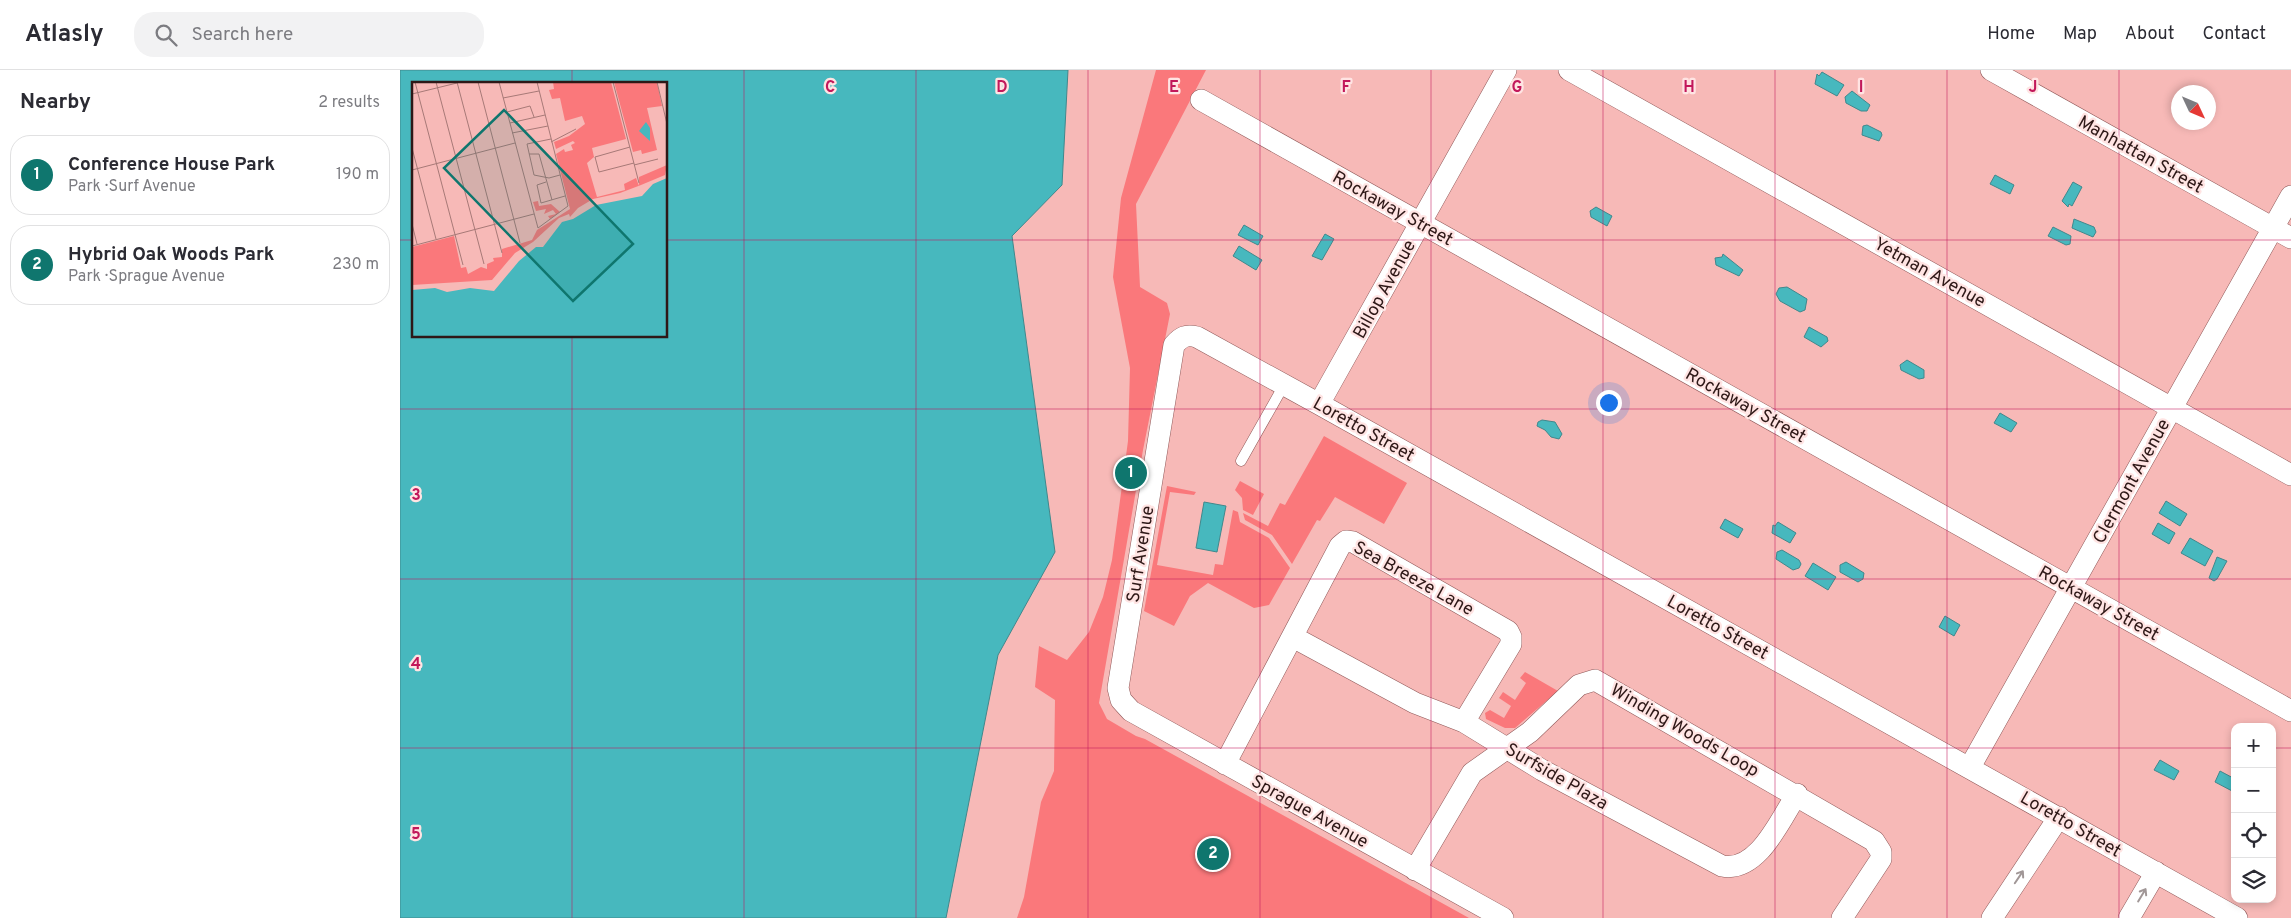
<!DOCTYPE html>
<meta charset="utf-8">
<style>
body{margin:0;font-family:Overpass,sans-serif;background:#f2f2f3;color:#2b2b33}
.controls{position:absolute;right:15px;bottom:15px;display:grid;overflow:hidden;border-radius:10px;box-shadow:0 2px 8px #0003}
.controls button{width:45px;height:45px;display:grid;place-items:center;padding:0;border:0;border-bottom:1px solid #e1e1e2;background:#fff;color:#2b2b33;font:25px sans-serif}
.compass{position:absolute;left:1771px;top:15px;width:45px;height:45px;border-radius:50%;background:#fff;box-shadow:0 2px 8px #0003;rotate:134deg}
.you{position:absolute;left:1208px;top:332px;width:18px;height:18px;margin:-12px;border:4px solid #fff;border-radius:50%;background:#1a73e8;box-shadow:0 0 0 8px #1a73e833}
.badge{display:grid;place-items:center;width:32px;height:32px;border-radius:50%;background:#0f766e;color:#fff;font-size:16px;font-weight:700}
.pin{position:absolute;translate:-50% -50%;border:2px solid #fff;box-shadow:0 1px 5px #0006}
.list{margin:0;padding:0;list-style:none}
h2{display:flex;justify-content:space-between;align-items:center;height:65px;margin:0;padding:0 20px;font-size:21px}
h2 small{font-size:16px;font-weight:400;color:#7c7c81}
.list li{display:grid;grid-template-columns:32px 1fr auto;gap:15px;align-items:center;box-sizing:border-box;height:80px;margin:0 10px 10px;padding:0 10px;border:1px solid #e1e1e2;border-radius:20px}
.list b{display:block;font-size:19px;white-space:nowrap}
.list p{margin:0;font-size:16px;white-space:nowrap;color:#7c7c81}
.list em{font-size:16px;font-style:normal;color:#7c7c81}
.icon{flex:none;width:28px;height:28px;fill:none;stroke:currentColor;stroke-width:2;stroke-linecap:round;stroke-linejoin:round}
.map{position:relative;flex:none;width:1891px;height:848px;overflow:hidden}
header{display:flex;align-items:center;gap:30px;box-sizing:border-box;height:70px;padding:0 25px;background:#fff;border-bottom:1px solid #e1e1e2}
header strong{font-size:24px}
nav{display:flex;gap:28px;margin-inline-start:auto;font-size:18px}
.search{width:350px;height:45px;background:#f2f2f3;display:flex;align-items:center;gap:12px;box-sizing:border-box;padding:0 18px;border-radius:20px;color:#7c7c81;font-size:19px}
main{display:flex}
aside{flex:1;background:#fff}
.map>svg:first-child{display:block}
.green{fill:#fa787b}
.water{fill:#47b8be;stroke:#40888c;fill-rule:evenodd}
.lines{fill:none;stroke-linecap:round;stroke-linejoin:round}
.lane-casing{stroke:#905959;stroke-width:11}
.street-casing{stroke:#905959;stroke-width:22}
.lane{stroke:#fff;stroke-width:10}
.street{stroke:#fff;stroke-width:21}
.oneway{stroke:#a19797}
.grid{fill:none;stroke:#c2185b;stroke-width:1;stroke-opacity:0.55}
.labels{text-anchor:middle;stroke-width:4.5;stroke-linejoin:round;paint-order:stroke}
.street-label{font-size:18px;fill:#2e1817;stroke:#ffe4e3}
.inset-road{fill:none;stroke:#a77977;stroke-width:1}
.view{fill:#0f766e;fill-opacity:0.15;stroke:#0f766e;stroke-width:2.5}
.inset-edge{fill:none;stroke:#2e1817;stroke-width:2.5}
.grid-label{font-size:16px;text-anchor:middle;font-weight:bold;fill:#c2185b;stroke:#ffe4e3;stroke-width:4.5;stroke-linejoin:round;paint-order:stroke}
</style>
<header>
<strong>Atlasly</strong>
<div class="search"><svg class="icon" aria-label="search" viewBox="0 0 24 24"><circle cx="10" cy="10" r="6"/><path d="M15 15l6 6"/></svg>Search here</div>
<nav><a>Home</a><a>Map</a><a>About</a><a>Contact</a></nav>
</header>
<main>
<aside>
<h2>Nearby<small>2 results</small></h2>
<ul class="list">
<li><span class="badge">1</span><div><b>Conference House Park</b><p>Park · Surf Avenue</p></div><em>190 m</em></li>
<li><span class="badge">2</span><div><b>Hybrid Oak Woods Park</b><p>Park · Sprague Avenue</p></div><em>230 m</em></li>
</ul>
</aside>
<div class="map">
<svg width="1891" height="848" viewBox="0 0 1891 848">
<rect width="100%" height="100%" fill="#f7b9b7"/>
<!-- green -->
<path class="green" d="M 756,0 L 806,0 L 736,134 L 740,217 L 767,233 L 770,244 L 743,380 L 699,633 L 707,649 L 736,666 L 745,669 L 1069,848 L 617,848 L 624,827 L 641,732 L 654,701 L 655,630 L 635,617 L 639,576 L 667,590 L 689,562 L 703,527 L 712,490 L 728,371 L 730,298 L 713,207 L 721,128 Z
M 924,366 L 1007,413 L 984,454 L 935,427 L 920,451 L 917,450 L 892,494 L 872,465 L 845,450 L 843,443 L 868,456 L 880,433 L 885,435 Z
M 840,411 L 864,424 L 853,445 L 843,440 L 842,428 L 835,420 Z
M 767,416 L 796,422 L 794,425 L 770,422 L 757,495 L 813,505 L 815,494 L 823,495 L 833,440 L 838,442 L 840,452 L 869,468 L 890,498 L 869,535 L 854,538 L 808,513 L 790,526 L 774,556 L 744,541 Z
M 1125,602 L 1158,621 L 1115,658 L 1105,658 L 1086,649 L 1085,643 L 1090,640 L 1104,648 L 1111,636 L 1099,628 L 1103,622 L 1115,630 L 1126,613 L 1120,608 Z"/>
<!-- water -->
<path class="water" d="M 0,0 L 668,0 L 662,115 L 612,166 L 655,482 L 598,585 L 546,848 L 0,848 ZM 14,14 L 266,14 L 266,266 L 14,266 Z
M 1422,2 L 1444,15 L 1437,26 L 1415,14 L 1417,4 L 1419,6 Z
M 1452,21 L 1470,35 L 1467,41 L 1461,41 L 1446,33 L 1445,27 Z
M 1467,55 L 1481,62 L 1482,65 L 1479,71 L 1462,65 L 1463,56 Z
M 1595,105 L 1614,115 L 1610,124 L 1590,114 Z
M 1673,112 L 1682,117 L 1672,136 L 1669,134 L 1668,137 L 1662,131 Z
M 1196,137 L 1212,146 L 1207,156 L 1191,147 L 1190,141 Z
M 1674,149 L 1694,157 L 1696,162 L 1693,167 L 1672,158 Z
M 844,155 L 863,166 L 858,175 L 838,165 Z
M 1653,157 L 1671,166 L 1670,174 L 1666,175 L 1648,166 Z
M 925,164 L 934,169 L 922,190 L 912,186 Z
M 839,176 L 862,190 L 856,200 L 833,186 Z
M 1323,184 L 1343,200 L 1339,206 L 1316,195 L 1315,188 L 1322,187 Z
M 1387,217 L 1407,229 L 1405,240 L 1400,242 L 1380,231 L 1376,224 L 1379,218 Z
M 1409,257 L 1427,267 L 1428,271 L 1421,277 L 1404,267 Z
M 1507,290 L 1524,300 L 1524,308 L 1519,309 L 1501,300 L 1500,295 Z
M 1600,343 L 1617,353 L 1611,362 L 1594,353 Z
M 1142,350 L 1155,352 L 1162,364 L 1159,369 L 1151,367 L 1145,360 L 1137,356 L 1138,352 Z
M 1766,431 L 1787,444 L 1780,456 L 1759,443 Z
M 804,432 L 826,436 L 817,482 L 796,478 Z
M 1325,449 L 1343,459 L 1338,468 L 1320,458 Z
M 1378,452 L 1396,463 L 1390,473 L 1372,463 L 1373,455 L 1375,456 Z
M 1758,453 L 1775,463 L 1769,474 L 1752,464 Z
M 1790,468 L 1813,481 L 1805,496 L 1781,483 Z
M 1382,480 L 1399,490 L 1401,494 L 1399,498 L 1393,500 L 1376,489 L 1377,482 Z
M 1817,487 L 1827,491 L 1817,509 L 1814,511 L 1809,508 Z
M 1446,492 L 1464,503 L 1463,509 L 1458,512 L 1440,502 L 1440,495 Z
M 1413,493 L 1436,507 L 1428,520 L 1405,506 Z
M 1545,546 L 1560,555 L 1554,566 L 1539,557 Z
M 1760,690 L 1779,701 L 1774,710 L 1754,700 Z
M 1820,701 L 1835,709 L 1834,722 L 1815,712 Z"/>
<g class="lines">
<defs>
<path id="lane" d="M 841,391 L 884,315"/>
<path id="street" d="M 1169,0 L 1891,405
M 1591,0 L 1891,168
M 801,30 L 1891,641
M 919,334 L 1106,0
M 893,567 L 1015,633 L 1064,652 L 1142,700 L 1322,796 C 1358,803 1380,750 1397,724
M 825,694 L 940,476 L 946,471 L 953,472 L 1108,561 L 1111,567 L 1111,574 L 1064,652
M 1570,697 L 1891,126
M 1015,800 L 1072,703 L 1130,662 L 1179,615 L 1195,610 L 1474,771 L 1481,782 L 1481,789 L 1442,848
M 1103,848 L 731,641 L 721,630 L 718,618 L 774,275 C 781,267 786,264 797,267 L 919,334 L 1837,848
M 1592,848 L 1659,747
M 1729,848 L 1756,802"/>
</defs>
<!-- lane casing -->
<use href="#lane" class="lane-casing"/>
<!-- street casing -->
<use href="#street" class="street-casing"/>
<!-- lane -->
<use href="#lane" class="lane"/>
<!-- street -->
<use href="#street" class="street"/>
</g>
<!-- one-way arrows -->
<defs><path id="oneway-shaft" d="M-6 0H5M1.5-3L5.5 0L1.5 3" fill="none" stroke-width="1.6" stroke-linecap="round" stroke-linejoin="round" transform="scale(1.25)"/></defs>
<g class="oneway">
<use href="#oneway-shaft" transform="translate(1619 807) rotate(-56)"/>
<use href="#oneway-shaft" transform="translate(1742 825) rotate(-59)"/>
</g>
<!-- grid -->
<path class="grid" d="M 172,0 L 172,14M 344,0 L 344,848M 516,0 L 516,848M 688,0 L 688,848M 860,0 L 860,848M 1031,0 L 1031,848M 1203,0 L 1203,848M 1375,0 L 1375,848M 1547,0 L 1547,848M 1719,0 L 1719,848M 0,170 L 14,170M 266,170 L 1891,170M 172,266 L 172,848M 0,339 L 1891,339M 0,509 L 1891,509M 0,678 L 1835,678M 1872,678 L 1891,678"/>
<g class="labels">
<!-- street labels -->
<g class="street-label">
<text transform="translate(1741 84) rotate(29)" y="6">Manhattan Street</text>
<text transform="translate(993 138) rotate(29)" y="6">Rockaway Street</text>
<text transform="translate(1530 202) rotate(29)" y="6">Yetman Avenue</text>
<text transform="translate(984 219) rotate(-61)" y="6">Billop Avenue</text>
<text transform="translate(1346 335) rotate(29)" y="6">Rockaway Street</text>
<text transform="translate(964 359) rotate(29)" y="6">Loretto Street</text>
<text transform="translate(1731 411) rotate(-61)" y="6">Clermont Avenue</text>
<text transform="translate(740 484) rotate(-81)" y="6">Surf Avenue</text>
<text transform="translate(1014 508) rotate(29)" y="6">Sea Breeze Lane</text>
<text transform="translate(1699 533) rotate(29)" y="6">Rockaway Street</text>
<text transform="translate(1318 557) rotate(29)" y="6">Loretto Street</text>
<text transform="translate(1285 660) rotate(30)" y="6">Winding Woods Loop</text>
<text transform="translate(1157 706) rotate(30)" y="6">Surfside Plaza</text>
<text transform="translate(910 741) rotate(29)" y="6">Sprague Avenue</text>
<text transform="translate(1671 754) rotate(30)" y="6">Loretto Street</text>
</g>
</g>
<!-- overview -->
<g transform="translate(12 12)">
<rect width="255" height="255" fill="#f7b9b7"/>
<path d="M 141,0 L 199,0 L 214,57 L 180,66 L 182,75 L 175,81 L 185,115 L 213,108 L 212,102 L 224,96 L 227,104 L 227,95 L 255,83 L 253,93 L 229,103 L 208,111 L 181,117 L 166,126 L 158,135 L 157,132 L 147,136 L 121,160 L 103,171 L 80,198 L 0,203 L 0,165 L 42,154 L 49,186 L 54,185 L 56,192 L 69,185 L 75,187 L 75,182 L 82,179 L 81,176 L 90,175 L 90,167 L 120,158 L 125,148 L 158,127 L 144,72 L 152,67 L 153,70 L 161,68 L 159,63 L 163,61 L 161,59 L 144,67 L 142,60 L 157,54 L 173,42 L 170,34 L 153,39 L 148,16 L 140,17 L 137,8 L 142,7 ZM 202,0 L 245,0 L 250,24 L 235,26 L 245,68 L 230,72 L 229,68 L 221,70 ZM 126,119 L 127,124 L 139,122 L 148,130 L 138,137 L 136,134 L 144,132 L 141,128 L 132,132 L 134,127 L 124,129 L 121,120 Z" fill="#fa787b"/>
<path d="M 234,40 L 238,46 L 238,59 L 227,49 ZM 255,96 L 255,255 L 0,255 L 0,208 L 23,206 L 35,210 L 58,206 L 82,209 L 107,179 L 124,165 L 131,165 L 150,140 L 161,137 L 184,123 L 230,114 L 241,102 Z" fill="#47b8be"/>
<path class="inset-road" d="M 3,0 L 51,183M 24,0 L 72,182M 45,0 L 90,171M 66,0 L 108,161M 87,0 L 126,146 L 156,124 L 125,0M 201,0 L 227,101M 245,0 L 255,42M 0,12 L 45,1M 91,16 L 127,9M 95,30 L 118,24 L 122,35M 98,41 L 133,33M 100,51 L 136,44M 139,57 L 115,62 L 122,93 L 137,96 L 148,93M 139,60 L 164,47M 218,65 L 183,75 L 187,90 L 222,81M 0,66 L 24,157M 117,72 L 127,72 L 140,118M 222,83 L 246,77M 0,88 L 103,61M 134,100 L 125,103 L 129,121 L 153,114M 0,142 L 5,162M 0,164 L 122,132"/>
<path class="view" d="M 92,28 L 221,162 L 161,219 L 32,86 Z"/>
<rect width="255" height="255" class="inset-edge"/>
</g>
<g class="grid-label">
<text x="430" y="22">C</text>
<text x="602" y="22">D</text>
<text x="774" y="22">E</text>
<text x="946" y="22">F</text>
<text x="1117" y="22">G</text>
<text x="1289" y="22">H</text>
<text x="1461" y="22">I</text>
<text x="1633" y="22">J</text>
<text x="16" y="430">3</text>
<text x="16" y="599">4</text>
<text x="16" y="769">5</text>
</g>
</svg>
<div class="controls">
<button>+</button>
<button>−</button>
<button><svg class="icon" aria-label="locate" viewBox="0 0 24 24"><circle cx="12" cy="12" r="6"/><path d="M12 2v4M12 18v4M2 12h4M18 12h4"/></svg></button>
<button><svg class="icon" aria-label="layers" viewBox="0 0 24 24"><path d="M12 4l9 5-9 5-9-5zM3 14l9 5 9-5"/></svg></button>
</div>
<svg class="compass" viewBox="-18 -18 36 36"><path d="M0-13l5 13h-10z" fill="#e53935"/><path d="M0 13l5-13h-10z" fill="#7c7c81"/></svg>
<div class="you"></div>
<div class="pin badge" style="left:731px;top:403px">1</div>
<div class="pin badge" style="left:813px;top:784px">2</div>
</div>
</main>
